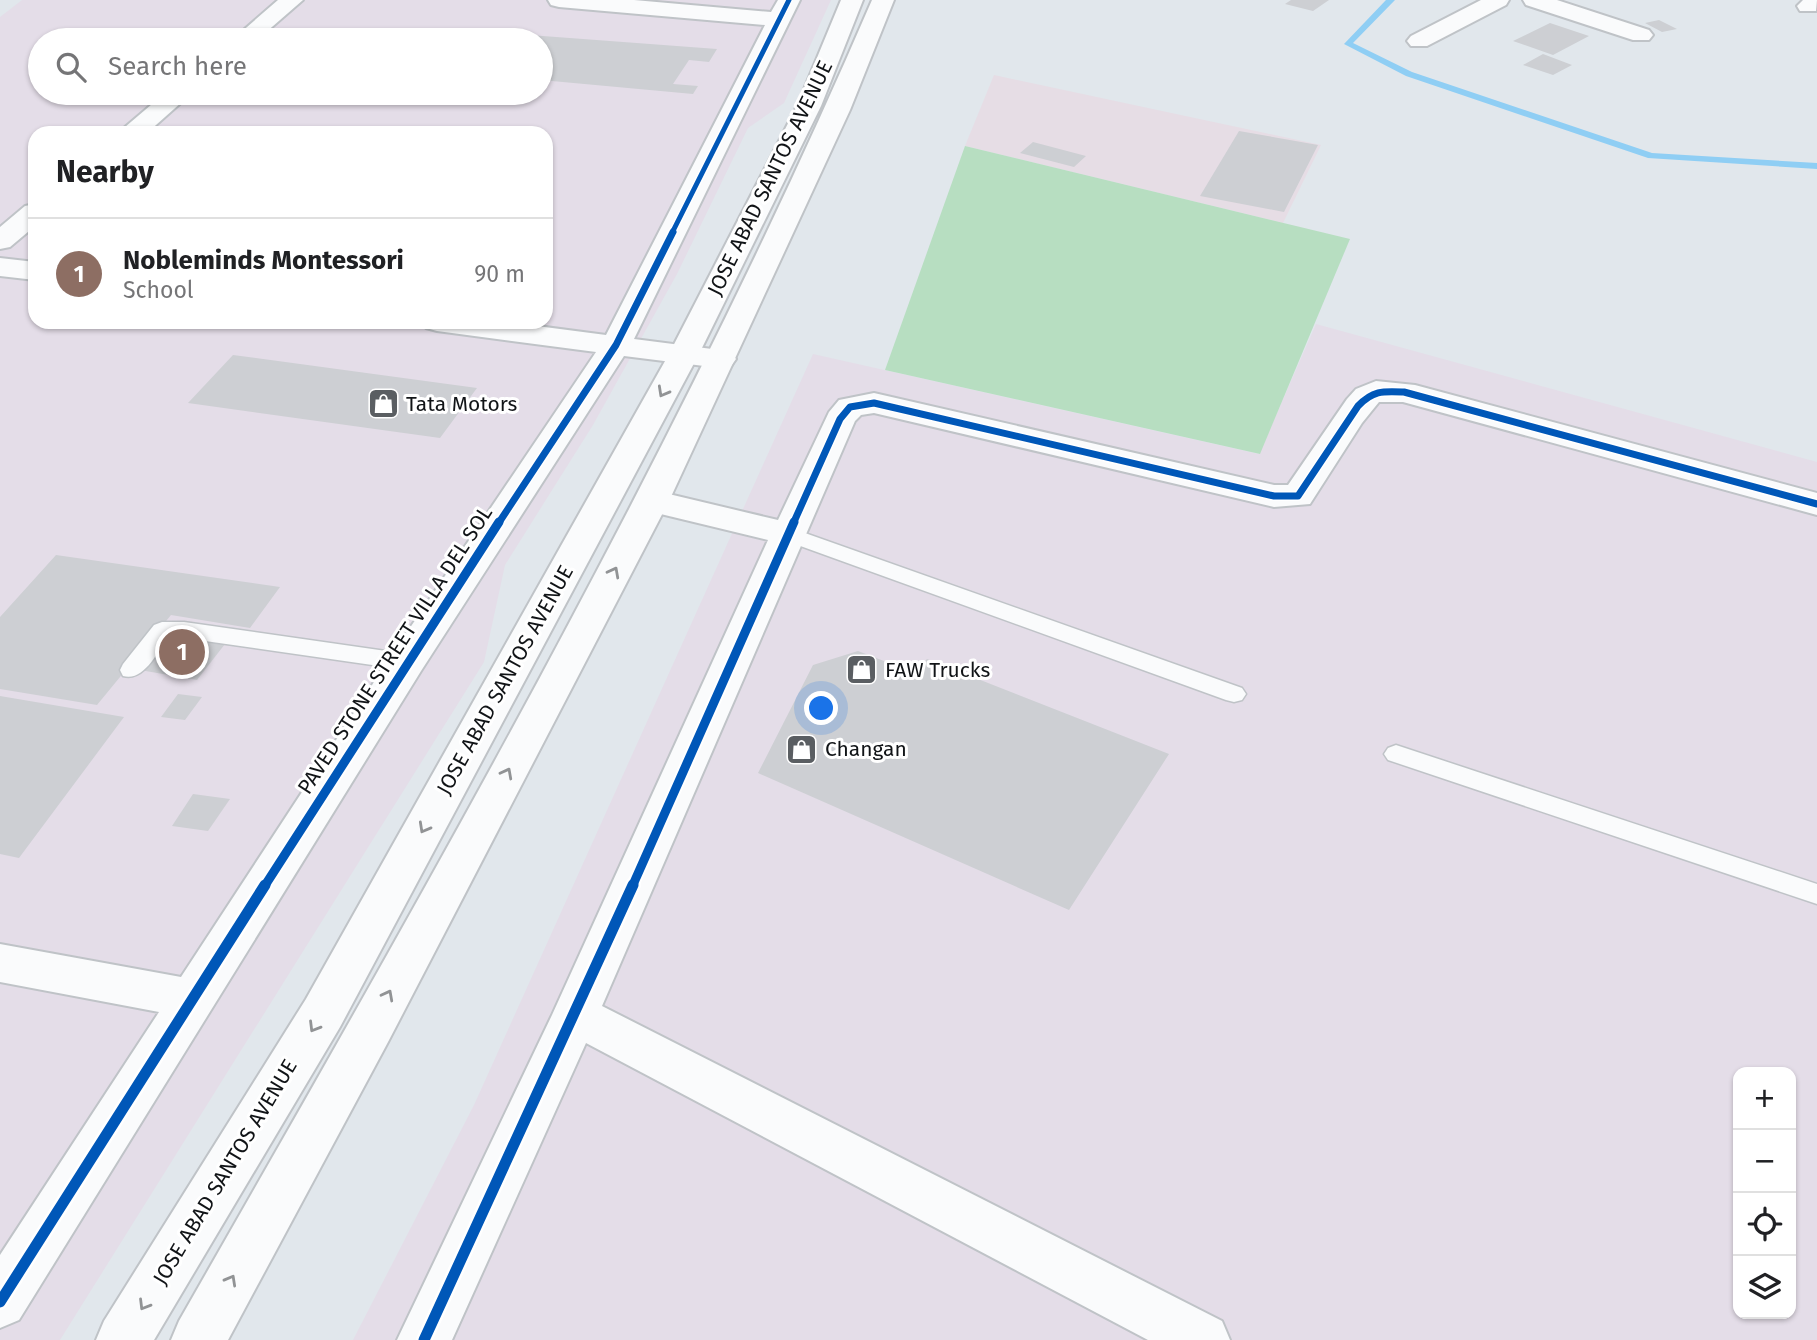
<!DOCTYPE html>
<meta charset="utf-8">
<style>
body{margin:0;font-family:"Fira Sans",sans-serif;background:#f2f2f2;color:#202124}
.controls{position:absolute;right:21px;bottom:21px;display:grid;overflow:hidden;border-radius:14px;box-shadow:0 2px 5px #0004}
.controls button{width:63px;height:63px;display:grid;place-items:center;padding:0;border:0;border-bottom:2px solid #e0e0e0;background:#fff;color:#202124;font:35px sans-serif}
.you{position:absolute;left:822px;top:709px;width:24px;height:24px;margin:-18px;border:5px solid #fff;border-radius:50%;background:#1a73e8;box-shadow:0 0 0 10px #1a73e833}
.badge{display:grid;place-items:center;width:46px;height:46px;border-radius:50%;background:#5a5e62;color:#fff;font-size:23px;font-weight:700}
.pin{position:absolute;translate:-50% -50%;border:4px solid #fff;box-shadow:0 2px 7px #0006}
.list{margin:0;padding:0;list-style:none}
h2{display:flex;justify-content:space-between;align-items:center;height:91px;margin:0;padding:0 28px;font-size:30px}
h2 small{font-size:23px;font-weight:400;color:#757577}
.list li{display:grid;grid-template-columns:46px 1fr auto;gap:21px;align-items:center;box-sizing:border-box;height:112px;padding:0 28px;border-top:2px solid #e0e0e0}
.list b{display:block;font-size:26px;white-space:nowrap}
.list p{margin:0;font-size:23px;white-space:nowrap;color:#757577}
.list em{font-size:23px;font-style:normal;color:#757577}
.icon{flex:none;width:38px;height:38px;fill:none;stroke:currentColor;stroke-width:2;stroke-linecap:round;stroke-linejoin:round}
.map{position:relative;flex:none;width:1817px;height:1340px;overflow:hidden}
.search{position:absolute;background:#fff;box-shadow:0 2px 5px #0004;left:28px;top:28px;width:525px;height:77px;display:flex;align-items:center;gap:18px;box-sizing:border-box;padding:0 24px;border-radius:38px;color:#757577;font-size:26px}
.panel{position:absolute;background:#fff;box-shadow:0 2px 5px #0004;left:28px;top:126px;width:525px;height:203px;border-radius:21px}
.map>svg:first-child{display:block}
.commercial{fill:#e4dde8;fill-rule:evenodd}
.industrial{fill:#e6dde5}
.green{fill:#b7dec1}
.lines{fill:none;stroke-linecap:round;stroke-linejoin:round}
.stream{fill:#8fcef4;fill-rule:evenodd}
.building{fill:#cdcfd3}
.service-casing{stroke:#bfc3c7;stroke-width:3}
.minor-casing{stroke:#bfc3c7;stroke-width:4}
.trunk-casing{stroke:#bfc3c7;stroke-width:4}
.service{fill:#fafbfc;fill-rule:evenodd}
.minor{fill:#fafbfc;fill-rule:evenodd}
.trunk{fill:#fafbfc;fill-rule:evenodd}
.cycleway-far3-casing{stroke:#fff;stroke-width:8}
.cycleway-far2-casing{stroke:#fff;stroke-width:10}
.cycleway-far1-casing{stroke:#fff;stroke-width:13}
.cycleway-casing{stroke:#fff;stroke-width:16}
.cycleway-far3{stroke:#0057b8;stroke-width:5}
.cycleway-far2{stroke:#0057b8;stroke-width:7}
.cycleway-far1{stroke:#0057b8;stroke-width:9}
.cycleway{stroke:#0057b8;stroke-width:11}
.oneway{stroke:#919395}
.labels{text-anchor:middle;stroke-width:6;stroke-linejoin:round;paint-order:stroke}
.street-label{font-size:21px;fill:#111417;stroke:#fff}
.poi-label{font-size:21px;fill:#111417;stroke:#fff;text-anchor:start}
</style>
<div class="map">
<svg width="1817" height="1340" viewBox="0 0 1817 1340">
<rect width="100%" height="100%" fill="#e1e7ec"/>
<!-- commercial -->
<path class="commercial" d="M 22,0 L 831,0 L 784,103 L 748,128 L 677,274 L 593,425 L 505,565 L 484,662 L 60,1340 L 0,1340 L 0,17 ZM 40,40 L 541,40 L 541,93 L 40,93 ZM 35,133 L 546,133 L 546,322 L 35,322 Z
M 1316,324 L 1817,462 L 1817,1340 L 353,1340 L 474,1105 L 813,354 L 1259,454 ZM 1738,1072 L 1791,1072 L 1791,1314 L 1738,1314 Z"/>
<!-- industrial -->
<path class="industrial" d="M 994,75 L 1321,145 L 1283,223 L 965,146 Z"/>
<!-- green -->
<path class="green" d="M 965,146 L 1350,239 L 1260,454 L 885,370 Z"/>
<g class="lines">
<!-- stream -->
<path class="stream" d="M 1386,0 L 1395,0 L 1353,43 L 1412,72 L 1652,153 L 1817,163 L 1817,169 L 1648,158 L 1406,76 L 1344,44 Z"/>
</g>
<!-- building -->
<path class="building" d="M 1291,0 L 1329,0 L 1313,11 L 1285,4 Z
M 1659,20 L 1677,29 L 1662,32 L 1645,23 Z
M 1550,23 L 1589,36 L 1553,55 L 1513,41 Z
M 516,34 L 717,49 L 709,62 L 689,60 L 673,84 L 698,86 L 693,94 L 541,80 L 541,40 L 510,40 Z
M 1543,54 L 1572,65 L 1553,75 L 1523,65 Z
M 1239,131 L 1318,145 L 1284,212 L 1200,196 Z
M 1033,142 L 1086,156 L 1074,167 L 1020,153 Z
M 233,355 L 477,388 L 440,438 L 188,403 Z
M 56,555 L 280,587 L 250,628 L 171,615 L 97,705 L 0,689 L 0,617 Z
M 169,634 L 225,644 L 197,680 L 140,670 Z
M 858,651 L 915,673 L 927,659 L 1169,754 L 1069,910 L 758,773 L 813,665 Z
M 178,694 L 202,697 L 185,720 L 161,717 Z
M 0,696 L 124,717 L 19,858 L 0,854 Z
M 193,794 L 230,799 L 208,831 L 172,826 Z"/>
<g class="lines">
<defs>
<path id="service" d="M 788,527 L 1242,688 L 1246,694 L 1242,700 L 1234,702 L 1226,700 L 781,539 L 778,534 L 781,529 Z
M 162,622 L 184,622 L 407,654 L 415,656 L 418,662 L 415,668 L 407,670 L 184,638 L 168,638 C 157,652 144,682 123,676 L 120,670 L 123,664 L 154,625 Z
M 1396,745 L 1817,884 L 1817,904 L 1388,760 L 1384,754 L 1388,748 Z"/>
<path id="minor" d="M 278,0 L 303,0 L 257,40 L 232,40 Z
M 548,0 L 634,0 L 771,12 L 778,0 L 800,0 L 634,339 L 720,350 L 731,352 L 736,359 L 731,366 L 720,368 L 624,356 L 421,671 L 19,1320 L 0,1328 L 0,1255 L 159,1012 L 0,982 L 0,944 L 181,977 L 393,653 L 596,352 L 437,331 L 426,328 L 422,322 L 507,322 L 606,335 L 765,25 L 559,7 L 551,5 Z
M 1481,0 L 1509,0 L 1506,5 L 1427,46 L 1411,46 L 1407,41 L 1411,36 Z
M 1523,0 L 1557,0 L 1649,30 L 1653,35 L 1649,40 L 1633,40 L 1526,5 Z
M 1817,0 L 1816,11 L 1800,11 L 1797,6 L 1803,0 Z
M 165,93 L 192,93 L 147,133 L 118,133 Z
M 35,204 L 35,226 L 10,247 L 0,249 L 0,227 L 25,206 Z
M 0,258 L 35,262 L 35,280 L 0,276 Z
M 1376,381 L 1415,385 L 1817,493 L 1817,515 L 1403,402 L 1379,402 L 1362,423 L 1310,504 L 1274,507 L 874,413 L 861,415 L 855,421 L 602,1006 L 1222,1321 L 1230,1340 L 1148,1340 L 586,1043 L 452,1340 L 397,1340 L 552,1015 L 768,540 L 640,509 L 635,501 L 640,493 L 652,490 L 778,520 L 829,412 L 839,400 L 874,393 L 1274,485 L 1288,485 L 1347,399 L 1356,389 Z"/>
<path id="trunk" d="M 841,0 L 863,0 L 821,106 L 699,354 L 340,1027 L 154,1340 L 96,1340 L 104,1321 L 306,999 L 669,354 L 797,106 Z
M 872,0 L 894,0 L 850,110 L 669,501 L 388,1042 L 228,1340 L 171,1340 L 179,1321 C 425,890 675,457 872,0 Z"/>
</defs>
<!-- service casing -->
<use href="#service" class="service-casing"/>
<!-- minor casing -->
<use href="#minor" class="minor-casing"/>
<!-- trunk casing -->
<use href="#trunk" class="trunk-casing"/>
<!-- service -->
<use href="#service" class="service"/>
<!-- minor -->
<use href="#minor" class="minor"/>
<!-- trunk -->
<use href="#trunk" class="trunk"/>
<defs>
<path id="cycleway-far3" d="M 672,233 L 789,0"/>
<path id="cycleway-far2" d="M 498,524 L 616,345 L 673,232
M 793,524 L 840,419 L 850,407 L 874,403 L 1274,496 L 1298,496 L 1358,406 C 1373,390 1383,391 1404,392 L 1817,504"/>
<path id="cycleway-far1" d="M 264,887 L 499,522
M 632,887 L 794,522"/>
<path id="cycleway" d="M 0,1302 L 265,885
M 424,1340 L 633,885"/>
</defs>
<!-- cycleway-far3 casing -->
<use href="#cycleway-far3" class="cycleway-far3-casing"/>
<!-- cycleway-far2 casing -->
<use href="#cycleway-far2" class="cycleway-far2-casing"/>
<!-- cycleway-far1 casing -->
<use href="#cycleway-far1" class="cycleway-far1-casing"/>
<!-- cycleway casing -->
<use href="#cycleway" class="cycleway-casing"/>
<!-- cycleway-far3 -->
<use href="#cycleway-far3" class="cycleway-far3"/>
<!-- cycleway-far2 -->
<use href="#cycleway-far2" class="cycleway-far2"/>
<!-- cycleway-far1 -->
<use href="#cycleway-far1" class="cycleway-far1"/>
<!-- cycleway -->
<use href="#cycleway" class="cycleway"/>
</g>
<!-- one-way arrows -->
<defs><path id="oneway-chevron" d="M-2-3.5L2.5 0L-2 3.5" fill="none" stroke-width="1.6" stroke-linecap="round" stroke-linejoin="round" transform="scale(1.75)"/></defs>
<g class="oneway">
<use href="#oneway-chevron" transform="translate(663 392) rotate(119)"/>
<use href="#oneway-chevron" transform="translate(614 572) rotate(-62)"/>
<use href="#oneway-chevron" transform="translate(507 773) rotate(-62)"/>
<use href="#oneway-chevron" transform="translate(424 828) rotate(119)"/>
<use href="#oneway-chevron" transform="translate(388 995) rotate(-62)"/>
<use href="#oneway-chevron" transform="translate(314 1027) rotate(121)"/>
<use href="#oneway-chevron" transform="translate(231 1280) rotate(-61)"/>
<use href="#oneway-chevron" transform="translate(144 1305) rotate(121)"/>
</g>
<!-- icons -->
<defs>
<symbol id="shop-square" viewBox="-11 -11 22 22"><rect x="-9" y="-9" width="18" height="18" rx="4" fill="#5a5e62" stroke="#fff"/><path d="M-5-2.5h2.3a2.7 3.5 0 0 1 5.4 0H5L5.5 6h-11ZM-1.5-2.5h3a1.5 2.3 0 0 0-3 0Z" fill="#fff"/></symbol>
</defs>
<g fill-rule="evenodd">
<use href="#shop-square" x="366" y="386" width="35" height="35"/>
<use href="#shop-square" x="844" y="652" width="35" height="35"/>
<use href="#shop-square" x="784" y="732" width="35" height="35"/>
</g>
<g class="labels">
<!-- street labels -->
<g class="street-label">
<text transform="translate(770 178) rotate(-64)" y="7">JOSE ABAD SANTOS AVENUE</text>
<text transform="translate(395 650) rotate(-57)" y="7">PAVED STONE STREET VILLA DEL SOL</text>
<text transform="translate(505 680) rotate(-61)" y="7">JOSE ABAD SANTOS AVENUE</text>
<text transform="translate(225 1172) rotate(-59)" y="7">JOSE ABAD SANTOS AVENUE</text>
</g>
<!-- poi labels -->
<g class="poi-label">
<text x="406" y="411">Tata Motors</text>
<text x="885" y="677">FAW Trucks</text>
<text x="825" y="756">Changan</text>
</g>
</g>
</svg>
<div class="controls">
<button>+</button>
<button>−</button>
<button><svg class="icon" aria-label="locate" viewBox="0 0 24 24"><circle cx="12" cy="12" r="6"/><path d="M12 2v4M12 18v4M2 12h4M18 12h4"/></svg></button>
<button><svg class="icon" aria-label="layers" viewBox="0 0 24 24"><path d="M12 4l9 5-9 5-9-5zM3 14l9 5 9-5"/></svg></button>
</div>
<div class="you"></div>
<div class="pin badge" style="left:182px;top:652px;background:#8d6e63">1</div>
<div class="search"><svg class="icon" aria-label="search" viewBox="0 0 24 24"><circle cx="10" cy="10" r="6"/><path d="M15 15l6 6"/></svg>Search here</div>
<section class="panel">
<h2>Nearby<small></small></h2>
<ul class="list">
<li><span class="badge" style="background:#8d6e63">1</span><div><b>Nobleminds Montessori</b><p>School</p></div><em>90 m</em></li>
</ul>
</section>
</div>
